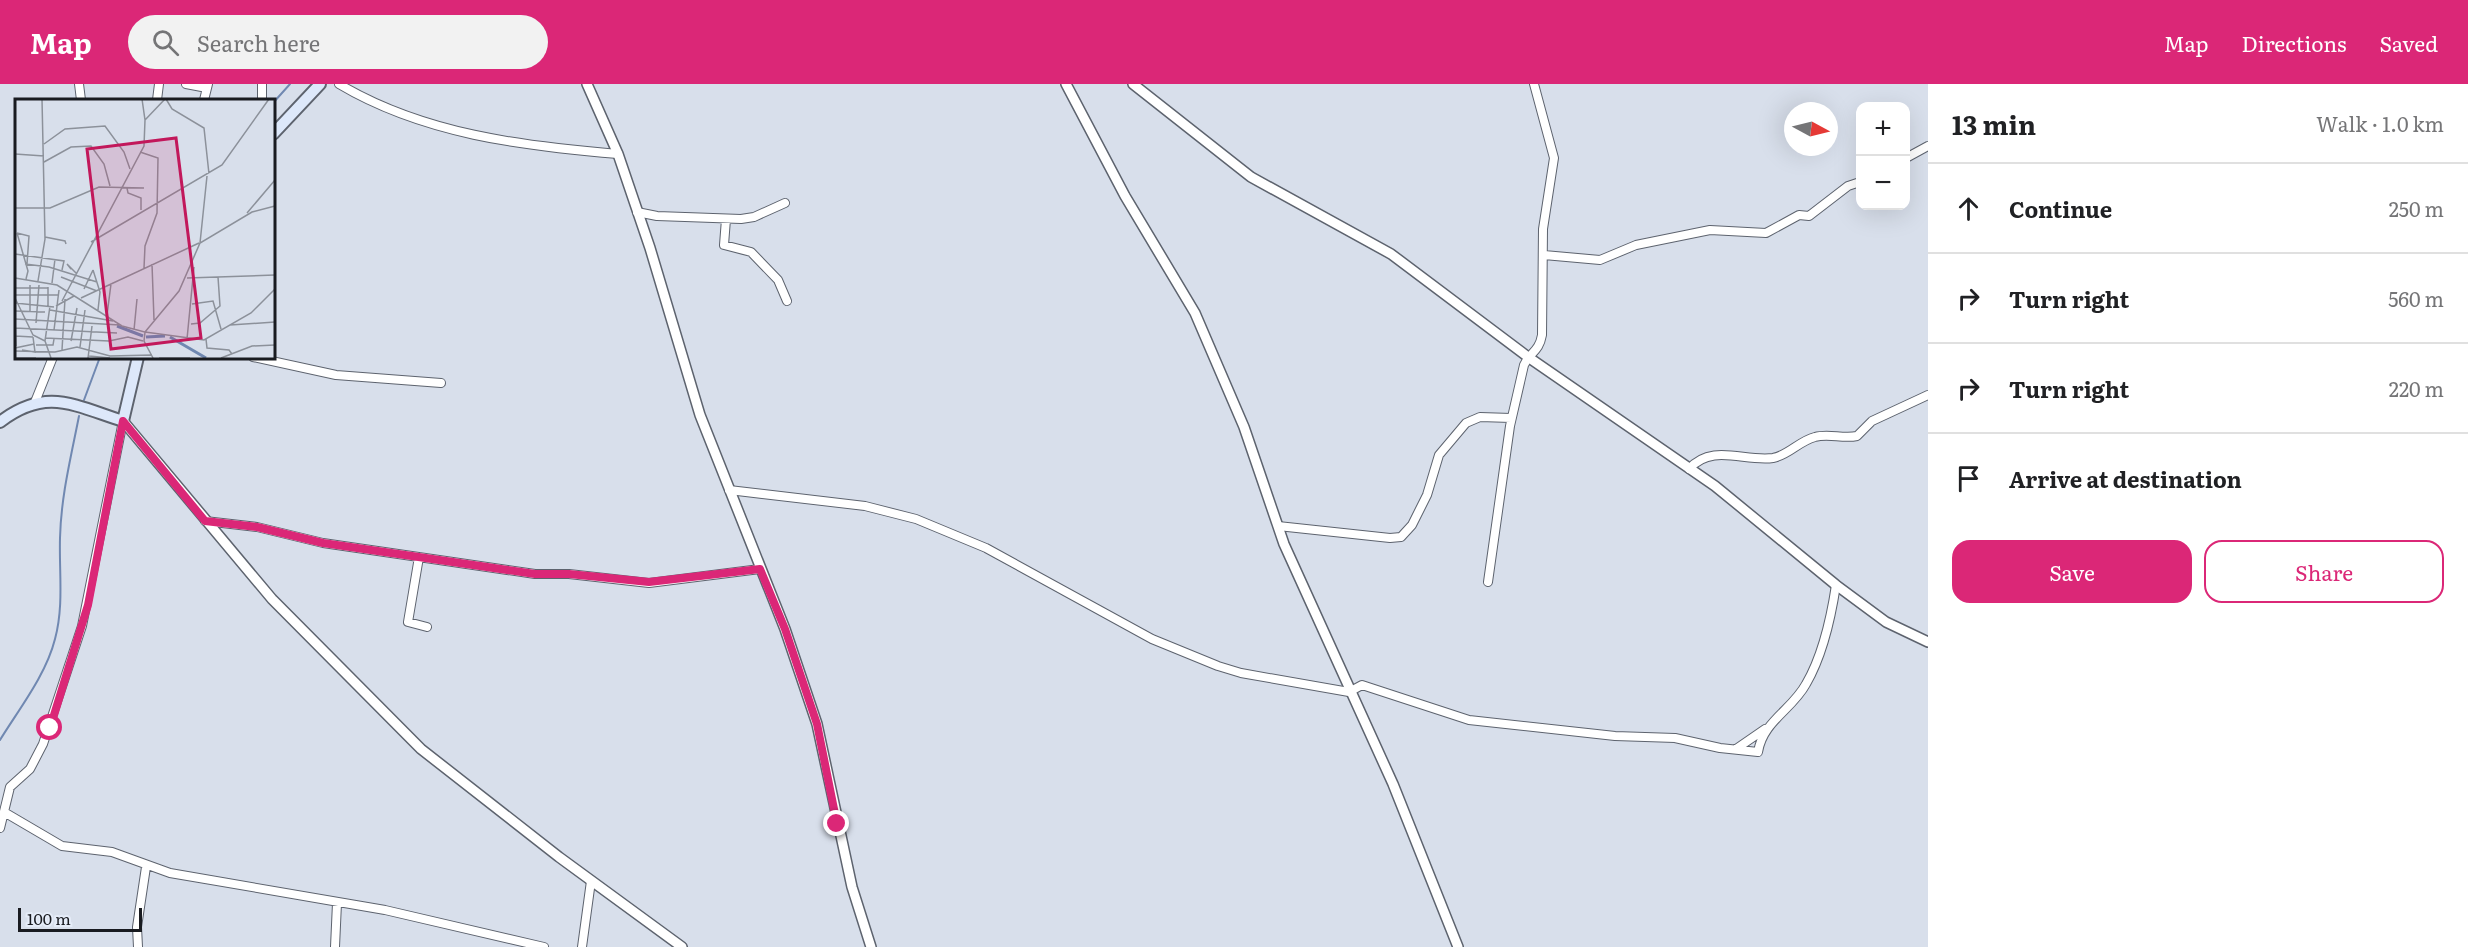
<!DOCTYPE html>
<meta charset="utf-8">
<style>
body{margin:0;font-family:Literata,serif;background:#f2f2f2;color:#202124}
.controls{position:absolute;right:18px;top:18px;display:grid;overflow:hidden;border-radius:12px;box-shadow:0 6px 24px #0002}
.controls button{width:54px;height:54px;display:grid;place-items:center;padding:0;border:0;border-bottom:2px solid #e0e0e0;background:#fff;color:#202124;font:30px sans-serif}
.compass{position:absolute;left:1784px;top:18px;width:54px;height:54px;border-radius:50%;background:#fff;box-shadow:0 6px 24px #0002;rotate:97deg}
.scale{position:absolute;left:18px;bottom:15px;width:124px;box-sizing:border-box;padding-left:6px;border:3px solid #191b20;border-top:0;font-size:16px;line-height:21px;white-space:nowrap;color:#191b20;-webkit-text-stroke:4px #e5ecf8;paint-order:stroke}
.stop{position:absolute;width:18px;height:18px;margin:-14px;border:4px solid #db2777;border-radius:50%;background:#fff}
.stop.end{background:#db2777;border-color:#fff;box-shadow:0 2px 6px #0008}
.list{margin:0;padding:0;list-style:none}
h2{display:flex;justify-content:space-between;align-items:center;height:78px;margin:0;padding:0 24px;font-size:26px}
h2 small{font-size:20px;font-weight:400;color:#757577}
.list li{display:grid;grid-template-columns:39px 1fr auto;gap:18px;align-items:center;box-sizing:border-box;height:90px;padding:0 24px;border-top:2px solid #e0e0e0}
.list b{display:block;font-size:22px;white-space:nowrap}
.list em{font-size:20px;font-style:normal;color:#757577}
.actions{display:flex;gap:12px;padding:18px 24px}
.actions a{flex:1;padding:14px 0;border:2px solid #db2777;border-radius:18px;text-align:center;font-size:21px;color:#db2777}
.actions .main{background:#db2777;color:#fff}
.icon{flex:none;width:33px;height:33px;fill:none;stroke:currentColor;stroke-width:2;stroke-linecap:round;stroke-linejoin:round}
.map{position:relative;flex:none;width:1928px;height:863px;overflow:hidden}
header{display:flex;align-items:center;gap:36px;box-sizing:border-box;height:84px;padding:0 30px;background:#db2777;color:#fff}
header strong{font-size:28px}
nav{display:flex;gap:33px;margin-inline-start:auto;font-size:21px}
.search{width:420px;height:54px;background:#f2f2f2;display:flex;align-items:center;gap:15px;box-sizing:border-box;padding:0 21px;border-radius:33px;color:#757577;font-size:22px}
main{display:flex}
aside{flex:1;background:#fff}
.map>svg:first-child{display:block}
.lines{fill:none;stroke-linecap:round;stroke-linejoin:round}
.stream{stroke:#7088b1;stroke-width:2}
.minor-casing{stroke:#5d636e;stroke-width:10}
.tertiary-casing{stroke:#5d636e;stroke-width:12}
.secondary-casing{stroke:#5d636e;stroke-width:14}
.minor{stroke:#fff;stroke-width:8}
.tertiary{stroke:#fff;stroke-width:9}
.secondary{stroke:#dde8fa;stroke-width:10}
.route{stroke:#db2777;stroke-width:8}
.inset-river{fill:none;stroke:#7088b1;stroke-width:3}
.inset-road{fill:none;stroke:#8c919a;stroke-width:1.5}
.view{fill:#c2185b;fill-opacity:0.15;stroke:#c2185b;stroke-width:3}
.inset-edge{fill:none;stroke:#191b20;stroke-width:3}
</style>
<header>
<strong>Map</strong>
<div class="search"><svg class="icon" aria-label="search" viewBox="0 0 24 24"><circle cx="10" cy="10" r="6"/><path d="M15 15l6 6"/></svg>Search here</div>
<nav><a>Map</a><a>Directions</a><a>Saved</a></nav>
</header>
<main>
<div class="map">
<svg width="1928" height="863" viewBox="0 0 1928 863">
<rect width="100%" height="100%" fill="#d8dfeb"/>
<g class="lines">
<!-- stream -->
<path class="stream" d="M 273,19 L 290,0
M 84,316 L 100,273
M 0,656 C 19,625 46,591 55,555 C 64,522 59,488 60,454 C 61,412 71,373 79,332"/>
<defs>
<path id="minor" d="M 79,0 L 81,16
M 186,0 L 207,4
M 339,0 C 423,50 522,62 618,70
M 157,16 L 159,0
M 204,16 L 208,0
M 262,16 L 262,0
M 1906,74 L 1928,62
M 637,128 L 657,132 L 741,135 L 754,133 L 785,119
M 726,135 L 724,161 L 751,168 L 778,196 L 787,217
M 1544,171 L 1600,176 L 1636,161 L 1710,146 L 1766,149 L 1799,131 L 1809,132 L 1848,102 L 1860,98
M 253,273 L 336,291 L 441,299
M 35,318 L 53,273
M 1689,385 C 1712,359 1744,378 1773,374 C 1789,371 1799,357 1815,353 C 1828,349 1843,355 1857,352 L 1872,337 L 1928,311
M 729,406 L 865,422 L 916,435 L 986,464 L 1152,555 L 1218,582 L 1241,589 L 1349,608 L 1362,601 L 1469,636 L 1615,652 L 1675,654 L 1720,664 L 1758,668 C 1763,637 1792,626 1806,600 C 1823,571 1831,534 1836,501
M 205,437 L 257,443 L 323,459 L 535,490 L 569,490 L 649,499 L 760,485
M 1278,442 L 1390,454 L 1401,453 L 1412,441 L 1427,411 L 1439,371 L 1466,339 L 1480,333 L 1511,334
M 419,473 L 408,538 L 427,543
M 1488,498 L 1510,342 L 1524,281 C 1530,268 1539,268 1542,251 L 1543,145 L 1554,74 L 1534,0
M 1736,665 L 1765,645
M 4,728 L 62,762 L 112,768 L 170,789 L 385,826 L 544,863
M 0,744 L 10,703 L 30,685 L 43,660 L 82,542 L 123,337
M 138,863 L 137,843 L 146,783
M 335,863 L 337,819
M 582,863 L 591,797"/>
<path id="tertiary" d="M 587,0 L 618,70 L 650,164 L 700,331 L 785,545 L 817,640 L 852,803 L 871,863
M 1066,0 L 1125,112 L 1195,229 L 1244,343 L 1284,460 L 1393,700 L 1458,863
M 1133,0 L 1251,93 L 1391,170 L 1528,273 L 1715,402 L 1836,501 L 1886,538 L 1928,558
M 123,337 L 272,515 L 421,665 L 559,773 L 682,863"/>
<path id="secondary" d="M 273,50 L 320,0
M 0,338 C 46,303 73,321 123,337 L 138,273"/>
</defs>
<!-- minor casing -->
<use href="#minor" class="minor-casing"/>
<!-- tertiary casing -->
<use href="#tertiary" class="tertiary-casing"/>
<!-- secondary casing -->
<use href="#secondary" class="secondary-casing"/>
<!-- minor -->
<use href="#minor" class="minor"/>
<!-- tertiary -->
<use href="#tertiary" class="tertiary"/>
<!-- secondary -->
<use href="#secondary" class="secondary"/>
</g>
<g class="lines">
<!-- route -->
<path class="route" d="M 50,644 L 88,521 L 123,337 L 205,437 L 257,443 L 323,459 L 535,490 L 569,490 L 649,498 L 760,485 L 785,545 L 817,640 L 837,740"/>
</g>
<!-- overview -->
<g transform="translate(15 15)">
<rect width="260" height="260" fill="#d8dfeb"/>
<path class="inset-river" d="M 102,227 L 128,237M 131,238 L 150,237M 155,238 L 191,259"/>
<path class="inset-road" d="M 127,0 L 130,21M 151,0 L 157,10 L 189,29 L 194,75M 29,45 L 50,30 L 90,27 L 109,53 L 115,70M 125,53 L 143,59 L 142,114 L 130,147 L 129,169M 0,55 L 29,57M 29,63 L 56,48 L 76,47 L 89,65 L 95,87M 112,89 L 113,94 L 126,99 L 126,111M 0,109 L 35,109 L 84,88 L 129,89M 232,114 L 260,81M 2,134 L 13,172 L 11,180M 2,134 L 14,137 L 12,165M 30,138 L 50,142 L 51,145M 76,143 L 207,66 L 254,0M 185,144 L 192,77M 0,155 L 49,162 L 47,171M 10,165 L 34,168 L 82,183M 137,165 L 139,221M 56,170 L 52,165 L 61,174M 78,171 L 85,193 L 83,211M 46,178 L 82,192M 0,179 L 42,186 L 107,227 L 130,233 L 129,242 L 138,259M 172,179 L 260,176M 23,182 L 30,140 L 27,0M 37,184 L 40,160M 0,189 L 33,189M 69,190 L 78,171M 0,196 L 43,196M 0,199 L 18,236 L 30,242M 66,199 L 184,144M 47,202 L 129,47 L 130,21 L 150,0M 0,204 L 39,208M 177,205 L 198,202 L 206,230M 33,207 L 33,188M 35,207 L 30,242 L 36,259M 41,207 L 59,197M 35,211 L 98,222M 0,212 L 30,213M 15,212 L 15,186M 92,216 L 96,185M 0,220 L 105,226M 0,221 L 1,247M 21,224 L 24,186M 176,225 L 185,224 L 205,207 L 203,178M 215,226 L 260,223M 0,229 L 102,234M 39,231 L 44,191M 119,231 L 122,200M 130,233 L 164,192 L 185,144 L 237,113 L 260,107M 130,233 L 189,241 L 236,214 L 260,190M 0,237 L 18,238M 30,239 L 94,242 L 113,238 L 128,242M 172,240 L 179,168M 191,240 L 192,249 L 214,251 L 217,255M 56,242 L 62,209M 21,246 L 38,246 L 39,240M 65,248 L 70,211M 0,249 L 19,245M 7,251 L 20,253 L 18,238M 47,251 L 50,200M 0,252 L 40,253 L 62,248 L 95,257 L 137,256M 74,257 L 95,259M 0,259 L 21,259M 73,259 L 77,227M 144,259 L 175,259M 206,259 L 237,247 L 260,246"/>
<path class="view" d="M 161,39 L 186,239 L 96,250 L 72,50 Z"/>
<rect width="260" height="260" class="inset-edge"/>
</g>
</svg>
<div class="controls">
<button>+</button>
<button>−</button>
</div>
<svg class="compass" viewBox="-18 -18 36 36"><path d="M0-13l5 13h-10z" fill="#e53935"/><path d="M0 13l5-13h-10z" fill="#757577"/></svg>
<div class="scale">100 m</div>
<div class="stop" style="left:50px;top:644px"></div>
<div class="stop end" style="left:837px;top:740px"></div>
</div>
<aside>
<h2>13 min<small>Walk · 1.0 km</small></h2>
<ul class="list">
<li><svg class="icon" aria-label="ahead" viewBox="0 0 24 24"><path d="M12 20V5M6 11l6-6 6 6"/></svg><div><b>Continue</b></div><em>250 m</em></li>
<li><svg class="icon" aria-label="right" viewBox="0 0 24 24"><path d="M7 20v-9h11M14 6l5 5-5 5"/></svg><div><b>Turn right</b></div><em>560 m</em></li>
<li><svg class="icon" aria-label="right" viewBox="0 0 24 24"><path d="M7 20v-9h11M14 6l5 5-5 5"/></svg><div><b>Turn right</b></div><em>220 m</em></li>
<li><svg class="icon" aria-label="arrive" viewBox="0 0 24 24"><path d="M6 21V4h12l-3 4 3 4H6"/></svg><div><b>Arrive at destination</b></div></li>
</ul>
<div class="actions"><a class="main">Save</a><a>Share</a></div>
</aside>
</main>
